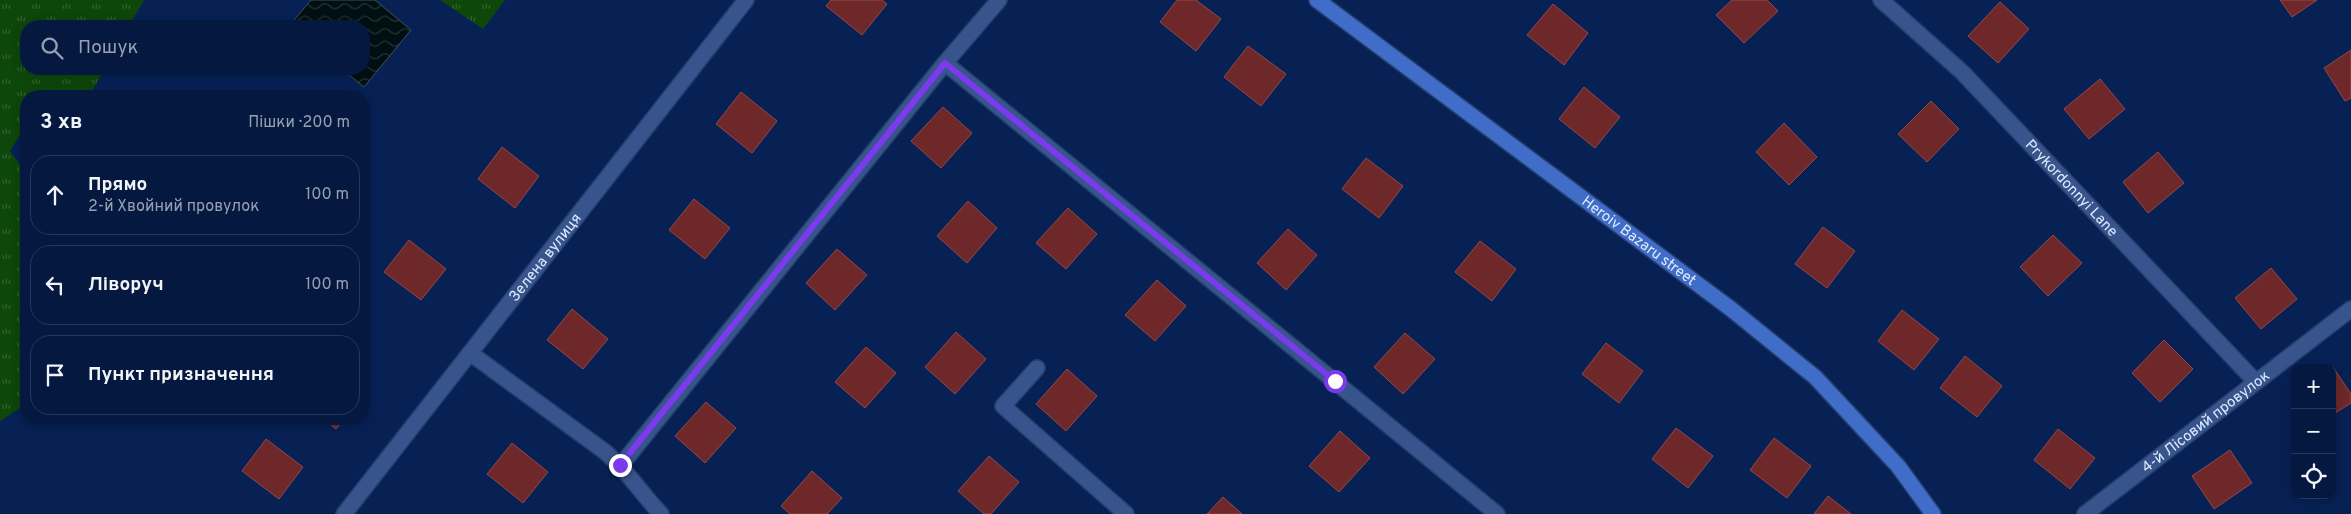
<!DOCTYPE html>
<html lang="uk">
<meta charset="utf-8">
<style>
body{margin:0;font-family:Overpass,sans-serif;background:#13264b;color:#f1f3f6}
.controls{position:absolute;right:15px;bottom:15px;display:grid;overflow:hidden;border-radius:10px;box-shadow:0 2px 12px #0003}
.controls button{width:45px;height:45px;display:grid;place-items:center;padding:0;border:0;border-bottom:1px solid #263859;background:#051940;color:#f1f3f6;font:25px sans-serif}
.stop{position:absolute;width:15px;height:15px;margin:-11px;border:4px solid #7c3aed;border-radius:50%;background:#fff}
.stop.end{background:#7c3aed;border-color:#fff;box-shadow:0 1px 5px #0008}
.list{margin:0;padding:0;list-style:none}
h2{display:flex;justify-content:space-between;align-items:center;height:65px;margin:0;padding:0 20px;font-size:21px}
h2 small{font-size:16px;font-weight:400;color:#97a0b1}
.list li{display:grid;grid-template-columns:32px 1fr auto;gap:15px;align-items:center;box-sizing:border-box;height:80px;margin:0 10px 10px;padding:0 10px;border:1px solid #263859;border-radius:20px}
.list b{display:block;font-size:19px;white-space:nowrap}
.list p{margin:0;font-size:16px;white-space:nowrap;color:#97a0b1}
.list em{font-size:16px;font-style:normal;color:#97a0b1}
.icon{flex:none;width:28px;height:28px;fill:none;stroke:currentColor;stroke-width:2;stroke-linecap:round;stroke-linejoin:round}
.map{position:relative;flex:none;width:2351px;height:514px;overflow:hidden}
.search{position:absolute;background:#051940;box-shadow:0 2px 12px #0003;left:20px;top:20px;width:350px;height:55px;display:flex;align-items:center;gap:12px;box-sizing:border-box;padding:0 18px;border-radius:20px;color:#97a0b1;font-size:19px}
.panel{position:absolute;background:#051940;box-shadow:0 2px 12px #0003;left:20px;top:90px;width:350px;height:335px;border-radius:20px}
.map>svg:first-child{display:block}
.grass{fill:url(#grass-tufts)}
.water{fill:url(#water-waves);stroke:#435159}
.building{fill:#6e2829;stroke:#934948}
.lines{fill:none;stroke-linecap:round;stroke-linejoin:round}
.minor-casing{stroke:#253d6d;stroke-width:18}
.secondary-casing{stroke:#253d6d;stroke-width:18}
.minor{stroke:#37558c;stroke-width:15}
.secondary{stroke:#3f6dc7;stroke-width:15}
.route{stroke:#7c3aed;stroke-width:6}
.labels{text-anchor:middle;stroke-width:4;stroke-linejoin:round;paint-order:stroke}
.street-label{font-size:15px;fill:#dfeaff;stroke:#040d24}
</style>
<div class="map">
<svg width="2351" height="514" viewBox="0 0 2351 514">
<defs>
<pattern id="grass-tufts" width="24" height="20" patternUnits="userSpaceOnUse" patternTransform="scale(1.25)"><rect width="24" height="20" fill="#0e470a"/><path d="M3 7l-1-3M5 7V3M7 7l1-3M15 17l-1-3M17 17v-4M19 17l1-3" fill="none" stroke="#31622f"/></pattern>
<pattern id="water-waves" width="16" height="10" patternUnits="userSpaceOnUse" patternTransform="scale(1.25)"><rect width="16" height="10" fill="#001012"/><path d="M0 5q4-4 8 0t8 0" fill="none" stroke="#253336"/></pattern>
</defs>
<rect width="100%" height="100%" fill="#072155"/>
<!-- grass -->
<path class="grass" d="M 0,0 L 144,0 L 129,26 L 26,26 L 26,69 L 105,69 L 89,96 L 26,96 L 26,125 L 10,151 L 26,173 L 26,397 L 20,408 L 0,421 Z
M 440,0 L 505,0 L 483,29 Z"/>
<!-- water -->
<path class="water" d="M 311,0 L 375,0 L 411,30 L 364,87 L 342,69 L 364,69 L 364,26 L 289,26 Z"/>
<!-- building -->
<path class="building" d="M 831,0 L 882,0 L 887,4 L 862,35 L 826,6 Z
M 1177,0 L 1196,0 L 1221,19 L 1196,51 L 1160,22 Z
M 1732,0 L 1767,0 L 1778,11 L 1744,43 L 1716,15 Z
M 2280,0 L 2317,0 L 2292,17 Z
M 2000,2 L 2029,29 L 1998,63 L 1968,36 Z
M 1553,4 L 1588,33 L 1564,65 L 1527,35 Z
M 1248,46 L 1286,74 L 1261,106 L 1224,77 Z
M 2351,50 L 2351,98 L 2345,101 L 2324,68 Z
M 2100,79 L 2125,109 L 2089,139 L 2064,109 Z
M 1584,87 L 1620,117 L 1595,148 L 1559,119 Z
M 741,92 L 777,121 L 752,153 L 716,124 Z
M 1931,101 L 1959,129 L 1927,162 L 1898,134 Z
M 943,107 L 972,133 L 941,168 L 911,141 Z
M 1784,123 L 1817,157 L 1789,185 L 1756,152 Z
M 502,147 L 539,176 L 515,208 L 478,179 Z
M 2158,152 L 2184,183 L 2148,213 L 2123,182 Z
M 1366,158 L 1403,186 L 1379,218 L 1342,189 Z
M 694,199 L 730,228 L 705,259 L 669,230 Z
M 968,201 L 997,228 L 967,263 L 937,236 Z
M 1068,208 L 1097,234 L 1066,269 L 1036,243 Z
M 1823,227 L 1855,251 L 1827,288 L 1795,264 Z
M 1288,229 L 1317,255 L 1286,290 L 1257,263 Z
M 2053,235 L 2082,263 L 2048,296 L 2020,267 Z
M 409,240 L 446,269 L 421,300 L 384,272 Z
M 1480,241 L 1516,269 L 1492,301 L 1455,272 Z
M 837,249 L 867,275 L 835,310 L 806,283 Z
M 2271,268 L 2297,299 L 2261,329 L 2235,298 Z
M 1157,280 L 1186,306 L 1155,341 L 1125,315 Z
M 572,309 L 608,339 L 583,369 L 547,340 Z
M 1902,310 L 1939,339 L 1914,370 L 1878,341 Z
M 956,332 L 986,359 L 955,394 L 925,367 Z
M 1405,333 L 1435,359 L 1403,394 L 1374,367 Z
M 2164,340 L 2193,369 L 2160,402 L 2132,373 Z
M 1606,343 L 1643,371 L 1619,403 L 1582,374 Z
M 866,347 L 896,373 L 865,408 L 835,382 Z
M 1965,356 L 2002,386 L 1977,417 L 1940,388 Z
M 2333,367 L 2351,394 L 2351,403 L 2332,415 Z
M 1067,369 L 1097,396 L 1066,431 L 1036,404 Z
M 706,402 L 736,428 L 705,463 L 675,436 Z
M 324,419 L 344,419 L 336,429 Z
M 1676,428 L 1713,456 L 1688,488 L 1652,459 Z
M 2058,429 L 2095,458 L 2070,489 L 2034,460 Z
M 1340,431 L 1370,458 L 1339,492 L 1309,466 Z
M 1774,438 L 1811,466 L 1787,498 L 1750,470 Z
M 266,439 L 303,467 L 279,499 L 242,471 Z
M 512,443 L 548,472 L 523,503 L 487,474 Z
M 2230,450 L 2252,483 L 2214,509 L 2192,476 Z
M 989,456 L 1019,482 L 991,514 L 984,514 L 958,491 Z
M 812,471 L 842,498 L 827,514 L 790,514 L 781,506 Z
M 1828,496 L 1851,514 L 1814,514 Z
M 1223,497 L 1242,514 L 1207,514 Z"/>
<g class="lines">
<defs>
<g id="minor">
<path id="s1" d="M 1881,0 L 1962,72 L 2255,381"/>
<path d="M 945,63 L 1497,514"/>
<path d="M 470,353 L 604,451 C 626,469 641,493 661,514"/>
<path d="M 1037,368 L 1003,406 L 1126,514"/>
<path d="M 621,465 L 945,63 L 999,0"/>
<path id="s2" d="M 344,514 L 746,0"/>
<path id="s3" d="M 2085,514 L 2351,309"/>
</g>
<g id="secondary">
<path id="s4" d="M 1317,0 L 1731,309 L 1815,377 L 1898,466 L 1933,514"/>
</g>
</defs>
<!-- minor casing -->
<use href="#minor" class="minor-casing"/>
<!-- secondary casing -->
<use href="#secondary" class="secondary-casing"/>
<!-- minor -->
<use href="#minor" class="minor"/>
<!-- secondary -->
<use href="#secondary" class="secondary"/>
</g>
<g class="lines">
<!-- route -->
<path class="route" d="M 620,465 L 945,63 L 1335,381"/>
</g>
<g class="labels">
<!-- street labels -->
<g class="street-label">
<text dy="5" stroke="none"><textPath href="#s1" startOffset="268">Prykordonnyi Lane</textPath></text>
<text dy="5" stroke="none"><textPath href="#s4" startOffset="402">Heroiv Bazaru street</textPath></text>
<text dy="5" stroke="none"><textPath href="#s2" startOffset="326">Зелена вулиця</textPath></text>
<text dy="5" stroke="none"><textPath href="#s3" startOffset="152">4-й Лісовий провулок</textPath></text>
</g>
</g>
</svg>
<div class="controls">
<button>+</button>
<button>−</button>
<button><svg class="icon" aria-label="locate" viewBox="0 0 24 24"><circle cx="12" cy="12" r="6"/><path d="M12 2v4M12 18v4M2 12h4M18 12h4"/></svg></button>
</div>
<div class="stop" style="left:1335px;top:381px"></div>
<div class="stop end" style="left:620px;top:465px"></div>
<div class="search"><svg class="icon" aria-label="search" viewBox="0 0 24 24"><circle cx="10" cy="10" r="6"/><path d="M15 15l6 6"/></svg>Пошук</div>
<section class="panel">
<h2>3 хв<small>Пішки · 200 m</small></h2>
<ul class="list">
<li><svg class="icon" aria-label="ahead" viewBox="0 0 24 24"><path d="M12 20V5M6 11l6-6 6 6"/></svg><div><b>Прямо</b><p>2-й Хвойний провулок</p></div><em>100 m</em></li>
<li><svg class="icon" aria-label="left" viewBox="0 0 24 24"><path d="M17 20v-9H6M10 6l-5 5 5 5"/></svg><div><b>Ліворуч</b></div><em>100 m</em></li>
<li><svg class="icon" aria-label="arrive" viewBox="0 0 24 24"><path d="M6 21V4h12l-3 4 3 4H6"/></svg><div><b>Пункт призначення</b></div></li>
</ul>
</section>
</div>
